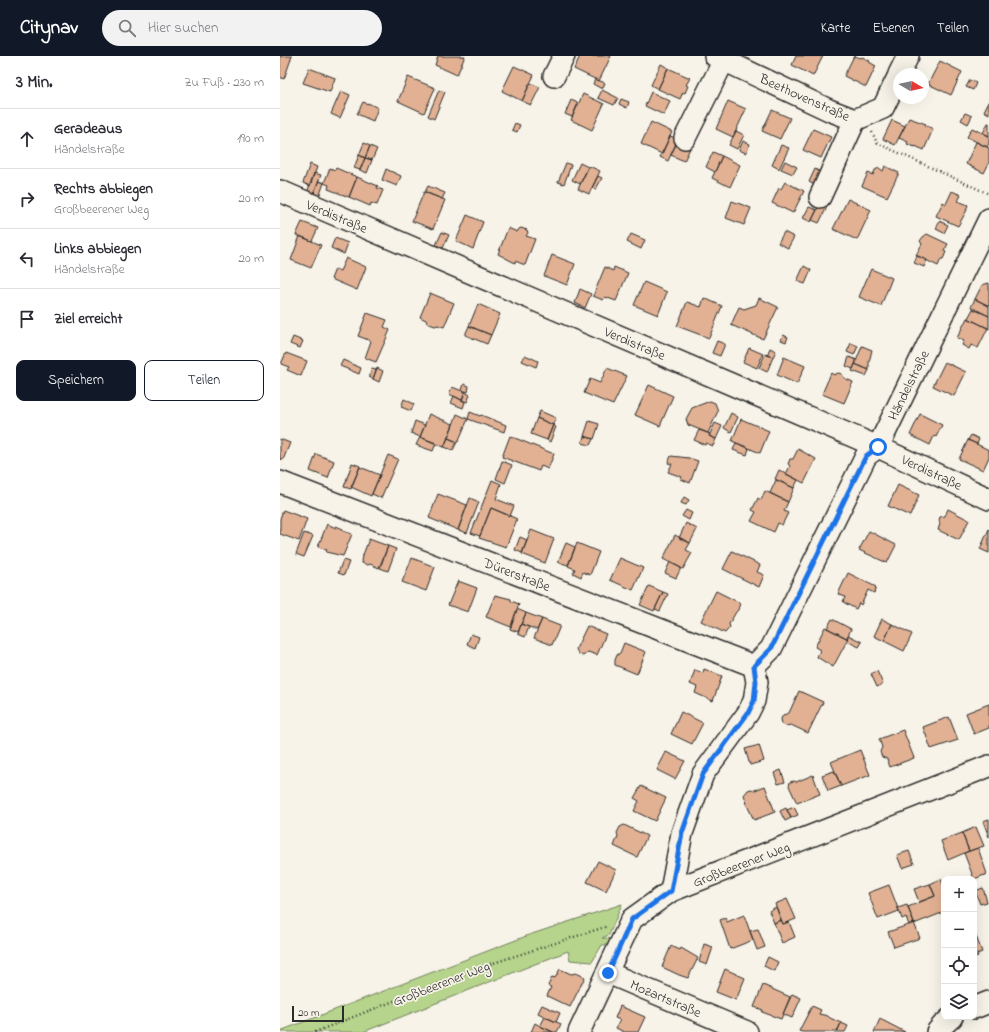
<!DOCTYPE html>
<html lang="de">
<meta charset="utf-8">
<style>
body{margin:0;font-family:"Indie Flower",sans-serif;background:#f2f2f3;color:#2b2b33}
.controls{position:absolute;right:12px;bottom:12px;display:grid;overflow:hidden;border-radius:8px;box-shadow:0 4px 16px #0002}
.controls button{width:36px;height:36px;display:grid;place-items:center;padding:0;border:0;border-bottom:1px solid #e1e1e2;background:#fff;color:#2b2b33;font:20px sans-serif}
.compass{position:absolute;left:613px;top:12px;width:36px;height:36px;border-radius:50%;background:#fff;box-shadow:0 4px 16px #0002;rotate:99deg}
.scale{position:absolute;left:12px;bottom:10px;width:52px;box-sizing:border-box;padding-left:4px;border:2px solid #2b2b2b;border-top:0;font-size:11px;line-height:14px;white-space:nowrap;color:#2b2b2b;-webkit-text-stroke:3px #f7f3e8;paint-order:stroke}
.stop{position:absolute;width:12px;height:12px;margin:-9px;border:3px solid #1a73e8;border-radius:50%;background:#fff}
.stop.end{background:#1a73e8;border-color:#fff;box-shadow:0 1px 4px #0008}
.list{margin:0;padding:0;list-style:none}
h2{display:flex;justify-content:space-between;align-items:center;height:52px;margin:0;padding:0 16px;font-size:17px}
h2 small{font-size:13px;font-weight:400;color:#7c7c81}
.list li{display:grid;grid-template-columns:26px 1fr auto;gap:12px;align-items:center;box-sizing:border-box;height:60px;padding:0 16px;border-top:1px solid #e1e1e2}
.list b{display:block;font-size:15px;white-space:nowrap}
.list p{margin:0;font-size:13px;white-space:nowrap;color:#7c7c81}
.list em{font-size:13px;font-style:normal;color:#7c7c81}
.actions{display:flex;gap:8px;padding:12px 16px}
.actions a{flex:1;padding:9px 0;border:1px solid #111827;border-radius:8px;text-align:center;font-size:14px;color:#111827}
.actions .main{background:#111827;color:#fff}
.icon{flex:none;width:22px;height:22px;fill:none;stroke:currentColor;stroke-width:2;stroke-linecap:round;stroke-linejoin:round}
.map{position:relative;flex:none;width:709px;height:976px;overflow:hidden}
header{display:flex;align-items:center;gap:24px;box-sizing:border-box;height:56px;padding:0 20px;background:#111827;color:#fff}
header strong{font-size:19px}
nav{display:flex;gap:22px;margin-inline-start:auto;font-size:14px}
.search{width:280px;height:36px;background:#f2f2f3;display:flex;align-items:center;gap:10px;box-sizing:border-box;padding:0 14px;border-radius:22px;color:#7c7c81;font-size:15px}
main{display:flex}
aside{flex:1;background:#fff}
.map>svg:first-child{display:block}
.green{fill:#b6d48c;stroke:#70805c}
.building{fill:#e2b193;stroke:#2b2b2b}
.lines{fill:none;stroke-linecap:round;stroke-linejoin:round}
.minor-casing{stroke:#2b2b2b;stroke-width:24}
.path{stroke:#2b2b2b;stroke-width:2.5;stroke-dasharray:1 3;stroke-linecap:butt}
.minor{stroke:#f7f3e8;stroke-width:21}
.route{stroke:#1a73e8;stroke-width:5}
.labels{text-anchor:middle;stroke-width:3.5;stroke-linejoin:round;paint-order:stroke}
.street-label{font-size:14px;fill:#2b2b2b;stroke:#f7f3e8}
</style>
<header>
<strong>Citynav</strong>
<div class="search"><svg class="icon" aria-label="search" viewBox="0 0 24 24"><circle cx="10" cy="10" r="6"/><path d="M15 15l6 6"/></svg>Hier suchen</div>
<nav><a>Karte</a><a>Ebenen</a><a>Teilen</a></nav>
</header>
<main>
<aside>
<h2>3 Min.<small>Zu Fuß · 230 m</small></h2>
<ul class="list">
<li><svg class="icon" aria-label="ahead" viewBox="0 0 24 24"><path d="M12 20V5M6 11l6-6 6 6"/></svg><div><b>Geradeaus</b><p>Händelstraße</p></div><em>190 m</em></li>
<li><svg class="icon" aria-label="right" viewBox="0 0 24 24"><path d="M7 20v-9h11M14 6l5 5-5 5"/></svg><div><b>Rechts abbiegen</b><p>Großbeerener Weg</p></div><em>20 m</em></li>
<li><svg class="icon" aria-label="left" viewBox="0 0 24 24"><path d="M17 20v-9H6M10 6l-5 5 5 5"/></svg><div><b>Links abbiegen</b><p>Händelstraße</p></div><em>20 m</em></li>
<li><svg class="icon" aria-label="arrive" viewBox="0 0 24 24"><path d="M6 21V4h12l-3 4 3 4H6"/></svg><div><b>Ziel erreicht</b></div></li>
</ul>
<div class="actions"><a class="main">Speichern</a><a>Teilen</a></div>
</aside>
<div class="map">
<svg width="709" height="976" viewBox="0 0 709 976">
<rect width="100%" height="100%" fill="#f7f3e8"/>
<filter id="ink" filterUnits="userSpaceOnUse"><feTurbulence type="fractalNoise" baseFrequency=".025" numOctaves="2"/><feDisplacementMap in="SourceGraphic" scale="8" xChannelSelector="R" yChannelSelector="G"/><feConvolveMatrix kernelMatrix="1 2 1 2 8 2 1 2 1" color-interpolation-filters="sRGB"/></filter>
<g filter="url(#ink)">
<!-- green -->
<path class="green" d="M 342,848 L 329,879 L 322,882 L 338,883 L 336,888 L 322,889 L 312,906 L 290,904 L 288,895 L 83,976 L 0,976 L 0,975 L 249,879 Z"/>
<!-- building -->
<path class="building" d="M 0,0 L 12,0 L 4,23 L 0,21 Z
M 158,0 L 185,0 L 177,19 L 155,9 Z
M 300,0 L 331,0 L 319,25 L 294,13 Z
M 516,0 L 543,0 L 533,20 L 512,9 Z
M 574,0 L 581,2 L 582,1 L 590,5 L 589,6 L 596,10 L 586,31 L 564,20 Z
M 660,5 L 682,16 L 671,39 L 648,28 Z
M 381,8 L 388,12 L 378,33 L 371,29 Z
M 234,10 L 254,19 L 242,45 L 222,35 Z
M 29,12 L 55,22 L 50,36 L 23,27 Z
M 388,12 L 410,22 L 406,29 L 408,30 L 405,37 L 403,36 L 400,43 L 378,33 Z
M 128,21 L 155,32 L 144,57 L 118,45 Z
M 315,23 L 325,27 L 322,33 L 313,28 Z
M 690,24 L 696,27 L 693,34 L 686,31 Z
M 250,27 L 260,31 L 251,49 L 242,45 Z
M 159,34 L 165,36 L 154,63 L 148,60 Z
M 322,34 L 338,42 L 334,49 L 318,42 Z
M 61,35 L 70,39 L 60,62 L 51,58 Z
M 371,36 L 390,45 L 384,59 L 365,50 Z
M 303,38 L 324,48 L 312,74 L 291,64 Z
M 341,43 L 349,46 L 347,52 L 339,48 Z
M 291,44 L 298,47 L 292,61 L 285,58 Z
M 448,45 L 466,53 L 453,81 L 436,73 Z
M 709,45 L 709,58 L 704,55 Z
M 83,46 L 88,48 L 88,47 L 98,52 L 93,65 L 77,58 Z
M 492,54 L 510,62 L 500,83 L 482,75 Z
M 685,57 L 692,60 L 688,68 L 681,64 Z
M 629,62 L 646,68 L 645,69 L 653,73 L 644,94 L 635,90 L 635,91 L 627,88 L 628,86 L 619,82 Z
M 612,64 L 625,70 L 615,89 L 603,83 Z
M 371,66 L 392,76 L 382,98 L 361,88 Z
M 235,67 L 240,69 L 237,76 L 232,74 Z
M 708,67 L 709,67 L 709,80 L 703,77 Z
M 692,72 L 709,80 L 709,87 L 707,91 L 687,81 Z
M 533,73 L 551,81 L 541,102 L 523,94 Z
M 456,75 L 464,79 L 457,93 L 449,89 Z
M 390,80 L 398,83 L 388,105 L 380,101 Z
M 400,80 L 413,86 L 404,105 L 391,99 Z
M 463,85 L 470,88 L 466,97 L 459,94 Z
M 696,86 L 709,92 L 709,107 L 704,117 L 686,108 Z
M 84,87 L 90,90 L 85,102 L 79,99 Z
M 501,89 L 509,92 L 499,113 L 492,109 Z
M 90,90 L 97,93 L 92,104 L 85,102 Z
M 433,96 L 442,100 L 435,116 L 426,111 Z
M 79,99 L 85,102 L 80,114 L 74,112 Z
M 442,100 L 460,109 L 450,131 L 432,122 Z
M 85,102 L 92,104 L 87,117 L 80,114 Z
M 505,105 L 517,111 L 513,118 L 501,113 Z
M 286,107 L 291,109 L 284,128 L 278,126 Z
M 300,107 L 308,111 L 300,128 L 292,124 Z
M 30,108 L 37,111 L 30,130 L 23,127 Z
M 309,110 L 320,115 L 309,138 L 298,133 Z
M 605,110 L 619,117 L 607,141 L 582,130 L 588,117 L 593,119 L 595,114 L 599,112 L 603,115 Z
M 50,112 L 55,114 L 56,112 L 77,121 L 69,141 L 48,133 L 49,129 L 44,127 Z
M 106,113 L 121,120 L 117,130 L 102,124 Z
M 535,113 L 544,118 L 538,131 L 529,126 Z
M 34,117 L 41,119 L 33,139 L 27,137 Z
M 318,120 L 322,122 L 316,133 L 312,132 Z
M 77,121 L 98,130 L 97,132 L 103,134 L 97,149 L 91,147 L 90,150 L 69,141 Z
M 39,125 L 44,127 L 39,141 L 33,139 Z
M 505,126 L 524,135 L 513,157 L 492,147 L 499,132 L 501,133 Z
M 148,130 L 165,137 L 162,143 L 145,136 Z
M 672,135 L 681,139 L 678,145 L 688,149 L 686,154 L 687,154 L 678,170 L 656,160 L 663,146 L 666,148 Z
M 144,136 L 165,144 L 153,173 L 132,165 Z
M 568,143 L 591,154 L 577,184 L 553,173 Z
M 452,145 L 471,152 L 464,169 L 446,162 Z
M 540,147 L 547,151 L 539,167 L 532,164 Z
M 529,151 L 537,154 L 531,166 L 523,162 Z
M 187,159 L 203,166 L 193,193 L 176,185 Z
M 659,165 L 668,169 L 664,177 L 656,173 Z
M 22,166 L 38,172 L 32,185 L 16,179 Z
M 228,172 L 237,176 L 239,173 L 241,172 L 247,174 L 248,177 L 246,180 L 255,183 L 245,209 L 235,205 L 235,207 L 218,198 Z
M 162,176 L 169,179 L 163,192 L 156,189 Z
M 504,176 L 514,181 L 508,192 L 498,187 Z
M 351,178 L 365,184 L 361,193 L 347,186 Z
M 647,178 L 668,188 L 664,195 L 666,196 L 663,203 L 661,203 L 658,210 L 636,199 L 642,188 L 640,185 L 643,181 Z
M 20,180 L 41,189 L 31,212 L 11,204 Z
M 55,182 L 68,187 L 64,198 L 51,192 Z
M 272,199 L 295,208 L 287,229 L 264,220 Z
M 637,200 L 647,204 L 644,211 L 634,207 Z
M 66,202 L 86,211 L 77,234 L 51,223 L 55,213 L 60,215 Z
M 524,210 L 531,214 L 525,228 L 517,225 Z
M 325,211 L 333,215 L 334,211 L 348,217 L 336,245 L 325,241 L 323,244 L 313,240 Z
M 591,213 L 612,222 L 601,250 L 579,241 Z
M 364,226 L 387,236 L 378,259 L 354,249 Z
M 709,227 L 709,250 L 695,243 L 702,229 Z
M 300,233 L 311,238 L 305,252 L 295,247 Z
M 150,237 L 174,247 L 164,271 L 158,269 L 155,270 L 147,267 L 146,264 L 140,261 Z
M 424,242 L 442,250 L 429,282 L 397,270 L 407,246 L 421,251 Z
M 479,242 L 498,251 L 483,283 L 451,269 L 459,251 L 464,253 L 476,249 Z
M 695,243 L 709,250 L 709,260 L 691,251 Z
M 198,248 L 220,258 L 211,279 L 189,270 Z
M 693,253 L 709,260 L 709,273 L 688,262 Z
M 87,257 L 107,264 L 104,271 L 110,274 L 96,306 L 85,302 L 91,285 L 78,280 Z
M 687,262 L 708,272 L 698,292 L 691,289 L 689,293 L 682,289 L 684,285 L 677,282 Z
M 189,270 L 211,279 L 207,288 L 185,279 Z
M 503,279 L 508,281 L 506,286 L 501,284 Z
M 13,281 L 23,285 L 20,292 L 10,288 Z
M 437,285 L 445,288 L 440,300 L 432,297 Z
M 571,287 L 578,290 L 574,299 L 567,296 Z
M 582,290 L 592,294 L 589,306 L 589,314 L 575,308 Z
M 469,292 L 483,298 L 477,312 L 463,306 Z
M 490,292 L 496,295 L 493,301 L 487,299 Z
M 6,297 L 27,305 L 21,320 L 7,314 L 9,311 L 1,308 Z
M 485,298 L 493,301 L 487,316 L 479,312 Z
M 245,299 L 258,305 L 256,311 L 242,305 Z
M 504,301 L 525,310 L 517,328 L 497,319 Z
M 569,301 L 577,304 L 573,313 L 566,310 Z
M 63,304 L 81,312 L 79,318 L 60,310 Z
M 665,306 L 686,316 L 674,340 L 653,330 Z
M 575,308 L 589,314 L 586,320 L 572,315 Z
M 97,312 L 103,315 L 99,326 L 93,323 Z
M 327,312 L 347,320 L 333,349 L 304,337 L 310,323 L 320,327 Z
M 92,313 L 96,314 L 93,323 L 89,321 Z
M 551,317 L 554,319 L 558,317 L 562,318 L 564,322 L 573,326 L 564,347 L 542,338 Z
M 184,328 L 189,330 L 188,336 L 182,334 Z
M 369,329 L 393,340 L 380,370 L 355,359 Z
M 172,331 L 185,336 L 182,344 L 169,338 Z
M 185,336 L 190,339 L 187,346 L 182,344 Z
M 174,340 L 185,346 L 183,352 L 171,347 Z
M 124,343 L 134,348 L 131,355 L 121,351 Z
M 430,345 L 435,347 L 438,355 L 428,377 L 408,369 L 406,363 L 412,352 Z
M 260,355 L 276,362 L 273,369 L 257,362 Z
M 190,356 L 200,360 L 201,359 L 226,369 L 224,376 L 188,363 Z
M 451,357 L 458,361 L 451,376 L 444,372 Z
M 149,358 L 173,368 L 164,391 L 140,381 Z
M 177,358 L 188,363 L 178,386 L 168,382 Z
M 640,358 L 662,369 L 656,381 L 654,380 L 650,389 L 630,379 Z
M 257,362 L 273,369 L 267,384 L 251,378 Z
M 461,363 L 489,375 L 480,397 L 452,385 Z
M 135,365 L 145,369 L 140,381 L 131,377 Z
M 309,365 L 319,368 L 314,383 L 304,380 Z
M 435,367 L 442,370 L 436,383 L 429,380 Z
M 273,369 L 276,371 L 270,386 L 267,384 Z
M 419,374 L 430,378 L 429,380 L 436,383 L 433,390 L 426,387 L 425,389 L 414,384 Z
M 691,379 L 699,383 L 697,388 L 688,384 Z
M 230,380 L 274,398 L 268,413 L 261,410 L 259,415 L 222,401 Z
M 304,380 L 313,383 L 310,389 L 302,387 Z
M 140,381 L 156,387 L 153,395 L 136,389 Z
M 168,382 L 177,386 L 173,394 L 164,391 Z
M 0,383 L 10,387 L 3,404 L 0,403 Z
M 688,384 L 709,394 L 709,401 L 703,414 L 679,403 Z
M 456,387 L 469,392 L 467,399 L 453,394 Z
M 518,393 L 536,403 L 524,427 L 506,418 L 510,410 L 508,408 L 510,403 L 513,403 Z
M 36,398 L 54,405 L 48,422 L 30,415 Z
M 108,399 L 118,403 L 101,442 L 92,438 Z
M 391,400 L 409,402 L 418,405 L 410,427 L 401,423 L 402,421 L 388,416 L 392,408 L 388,407 Z
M 222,405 L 232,409 L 225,427 L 216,423 Z
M 72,407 L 80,410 L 71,433 L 64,431 Z
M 80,411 L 100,419 L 91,440 L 71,431 Z
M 499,414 L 518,424 L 514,432 L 495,423 Z
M 212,424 L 221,428 L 216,443 L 234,450 L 230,460 L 211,452 L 200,480 L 191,477 Z
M 496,424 L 514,432 L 508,446 L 490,437 Z
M 618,429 L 639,439 L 630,460 L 608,450 Z
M 485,435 L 508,446 L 504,455 L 508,457 L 502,469 L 498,467 L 494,476 L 471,465 L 476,456 L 472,454 L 478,442 L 481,444 Z
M 158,438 L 187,449 L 178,474 L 149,462 Z
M 404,441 L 409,444 L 406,449 L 401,447 Z
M 190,442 L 199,446 L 187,477 L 178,474 Z
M 211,452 L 237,463 L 226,491 L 199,482 Z
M 668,453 L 689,464 L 679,484 L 658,474 L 660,468 L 659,464 L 660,461 L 665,460 Z
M 3,454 L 27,463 L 19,485 L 0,478 L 0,463 Z
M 406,454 L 412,457 L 409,464 L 402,460 Z
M 406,467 L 417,473 L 410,487 L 399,482 Z
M 47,468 L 56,472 L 56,470 L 63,473 L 63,475 L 72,478 L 63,500 L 46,496 L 47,494 L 38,491 Z
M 709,473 L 709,497 L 700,493 Z
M 251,474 L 274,483 L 265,507 L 242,498 Z
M 589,475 L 616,489 L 607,507 L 579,494 Z
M 24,477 L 33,480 L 24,501 L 16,498 Z
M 395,479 L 410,487 L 406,494 L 412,497 L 403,513 L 383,503 Z
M 240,481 L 247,484 L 242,497 L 235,494 Z
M 89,483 L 108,490 L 99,512 L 90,508 L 88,509 L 82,507 L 81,504 Z
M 286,487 L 295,491 L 288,509 L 278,506 Z
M 297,487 L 319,496 L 310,519 L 303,516 L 301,521 L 293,517 L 295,513 L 288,510 Z
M 108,490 L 116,493 L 108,515 L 100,512 Z
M 452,495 L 480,509 L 477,516 L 484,519 L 479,531 L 443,513 Z
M 132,502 L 155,511 L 146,535 L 122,526 Z
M 340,502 L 363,512 L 353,534 L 330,524 Z
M 63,504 L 69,506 L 64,519 L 58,517 Z
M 390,506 L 401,512 L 396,522 L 385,517 Z
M 568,517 L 596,531 L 594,537 L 588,534 L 581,549 L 579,547 L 576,553 L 563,546 L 565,541 L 558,538 Z
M 178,525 L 197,532 L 188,556 L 168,549 Z
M 369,530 L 383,536 L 374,555 L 360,549 Z
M 436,535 L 460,547 L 458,554 L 456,556 L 449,568 L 450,571 L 445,577 L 421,565 Z
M 383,536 L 388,538 L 380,555 L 375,553 Z
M 215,539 L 231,543 L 231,545 L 239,548 L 231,571 L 206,561 Z
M 237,553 L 246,557 L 238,576 L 230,573 Z
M 246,557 L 262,563 L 257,574 L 241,568 Z
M 262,563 L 280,570 L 272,589 L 254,582 Z
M 552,563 L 571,573 L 567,582 L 547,572 Z
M 602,563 L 612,568 L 604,585 L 594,580 Z
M 241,568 L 249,571 L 245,581 L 238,578 Z
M 612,568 L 632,578 L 624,595 L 604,585 Z
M 307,570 L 326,578 L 317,599 L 308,596 L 303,600 L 298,597 L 296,593 Z
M 545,571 L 568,583 L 553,611 L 537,601 L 540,594 L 535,591 Z
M 191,578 L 199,581 L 195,592 L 187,588 Z
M 568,579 L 582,586 L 579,591 L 567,585 Z
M 344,587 L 366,596 L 357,618 L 335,609 L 335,604 L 337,599 L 340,597 Z
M 424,613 L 442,620 L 433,645 L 415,637 L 417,631 L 410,628 L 415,614 L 423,617 Z
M 597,615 L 603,628 L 597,631 L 591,618 Z
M 519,635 L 543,646 L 528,677 L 511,669 L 506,670 L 502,668 L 501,663 L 503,659 L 509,657 Z
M 709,648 L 709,672 L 694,678 L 686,657 Z
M 401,656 L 423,667 L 412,688 L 391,678 Z
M 669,661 L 678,684 L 651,693 L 643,671 Z
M 623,674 L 634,702 L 610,711 L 607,703 L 602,701 L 600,696 L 602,691 L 599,683 Z
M 479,689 L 484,705 L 470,709 L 465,693 Z
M 580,694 L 590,719 L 561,730 L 551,706 Z
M 386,696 L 405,705 L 395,723 L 377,714 Z
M 501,714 L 505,726 L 498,728 L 494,717 Z
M 554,715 L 561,730 L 548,735 L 542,719 Z
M 533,719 L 540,738 L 517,747 L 509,730 L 510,726 L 514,725 L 516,726 Z
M 361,730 L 386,742 L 375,765 L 354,755 L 359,745 L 354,742 Z
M 485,730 L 495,756 L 474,764 L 466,747 L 467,747 L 464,739 L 468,734 L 471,733 L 475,734 Z
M 514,751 L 518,759 L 511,762 L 507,754 Z
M 506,752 L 511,762 L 505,765 L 500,755 Z
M 709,763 L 709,781 L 703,765 Z
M 344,769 L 367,780 L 357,801 L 334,790 L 338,780 L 337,777 L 340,771 Z
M 696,771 L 704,790 L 689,795 L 682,777 Z
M 682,777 L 689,795 L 668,804 L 661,785 Z
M 698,792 L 707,818 L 694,823 L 684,797 Z
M 629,795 L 634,808 L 622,812 L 617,799 Z
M 318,805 L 336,814 L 326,835 L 307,826 Z
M 661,823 L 664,832 L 664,856 L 634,868 L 628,851 L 655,840 L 650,828 Z
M 650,828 L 655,840 L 639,846 L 634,833 Z
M 609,829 L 619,855 L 598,863 L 588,837 Z
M 703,832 L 707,846 L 700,848 L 695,835 Z
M 507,843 L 516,863 L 503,868 L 495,848 Z
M 627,849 L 634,867 L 629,869 L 626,861 L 622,863 L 618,852 Z
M 496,851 L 501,864 L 494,867 L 489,855 Z
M 464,859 L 473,884 L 450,893 L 440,864 L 445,862 L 447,866 Z
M 501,864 L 503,868 L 509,866 L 515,881 L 502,887 L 494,867 Z
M 634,867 L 640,882 L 614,891 L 608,876 Z
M 478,873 L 485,891 L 477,894 L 470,875 Z
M 694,875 L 702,896 L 697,898 L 698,901 L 694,902 Z
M 424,888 L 433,891 L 427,909 L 419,906 Z
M 391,890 L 400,894 L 401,892 L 418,902 L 408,922 L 399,919 L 382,911 Z
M 488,901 L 498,906 L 494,915 L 484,910 Z
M 280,913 L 291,918 L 296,917 L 305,921 L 290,951 L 267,940 L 271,931 L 268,930 L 272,921 L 275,922 Z
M 445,913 L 465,922 L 456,944 L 436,936 Z
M 483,929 L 510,941 L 501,963 L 482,956 L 483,954 L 474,951 Z
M 512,938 L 521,942 L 512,962 L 503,958 Z
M 262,949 L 280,957 L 276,966 L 258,957 Z
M 340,950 L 365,961 L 358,976 L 344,976 L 336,972 L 340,964 L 335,962 Z
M 532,950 L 541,954 L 539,958 L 548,960 L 550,962 L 561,967 L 557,976 L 522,976 L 519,975 Z
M 265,961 L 281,968 L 277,976 L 273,976 L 260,970 Z
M 600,963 L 625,976 L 594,976 Z
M 255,967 L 260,970 L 273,976 L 251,976 Z
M 561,967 L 568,970 L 565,976 L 557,976 Z"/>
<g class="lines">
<defs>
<path id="minor" d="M 435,0 L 549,54 L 575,64 L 603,52 L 619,19
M 619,18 L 628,0
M 274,20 L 284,0
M 405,82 L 444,4
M 0,135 L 598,391 L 709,443
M 540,141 L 575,64
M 0,426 L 474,610
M 474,610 L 491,593 L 586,400 L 598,391 L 709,163
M 391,835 L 402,777 L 423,718 L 468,657 L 474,645 L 477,626 L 474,610
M 328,917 L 467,976
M 694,952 L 709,946
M 299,976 L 352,863 L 391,835 L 709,710
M 657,976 L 662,970 L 672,961"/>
</defs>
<!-- minor casing -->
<use href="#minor" class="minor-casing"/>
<!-- path -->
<path class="path" d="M 592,76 L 597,87 L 709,138
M 35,976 L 198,912 L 328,870"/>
<!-- minor -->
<use href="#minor" class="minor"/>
</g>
</g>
<g class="lines" filter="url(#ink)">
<!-- route -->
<path class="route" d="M 328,917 L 352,863 L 391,835 L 402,777 L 423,718 L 468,657 L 474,645 L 476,626 L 474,610 L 491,593 L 586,400 L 598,391"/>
</g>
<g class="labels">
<!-- street labels -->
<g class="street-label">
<text transform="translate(525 41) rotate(24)" y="5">Beethovenstraße</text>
<text transform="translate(57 160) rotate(23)" y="5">Verdistraße</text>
<text transform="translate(355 287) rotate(23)" y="5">Verdistraße</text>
<text transform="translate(628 329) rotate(-64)" y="5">Händelstraße</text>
<text transform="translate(652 416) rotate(25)" y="5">Verdistraße</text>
<text transform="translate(237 518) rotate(21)" y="5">Dürerstraße</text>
<text transform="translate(461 808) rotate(-21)" y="5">Großbeerener Weg</text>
<text transform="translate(161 927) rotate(-21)" y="5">Großbeerener Weg</text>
<text transform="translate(386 942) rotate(23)" y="5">Mozartstraße</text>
</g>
</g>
</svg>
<div class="controls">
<button>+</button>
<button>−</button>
<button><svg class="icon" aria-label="locate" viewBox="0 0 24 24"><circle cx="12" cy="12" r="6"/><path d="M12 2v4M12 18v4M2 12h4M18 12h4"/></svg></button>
<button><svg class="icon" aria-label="layers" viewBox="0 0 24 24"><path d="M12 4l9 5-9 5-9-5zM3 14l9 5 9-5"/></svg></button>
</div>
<svg class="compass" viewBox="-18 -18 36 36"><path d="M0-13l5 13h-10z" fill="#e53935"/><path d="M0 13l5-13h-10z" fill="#7c7c81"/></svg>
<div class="scale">20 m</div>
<div class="stop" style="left:598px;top:391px"></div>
<div class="stop end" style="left:328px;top:917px"></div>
</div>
</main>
